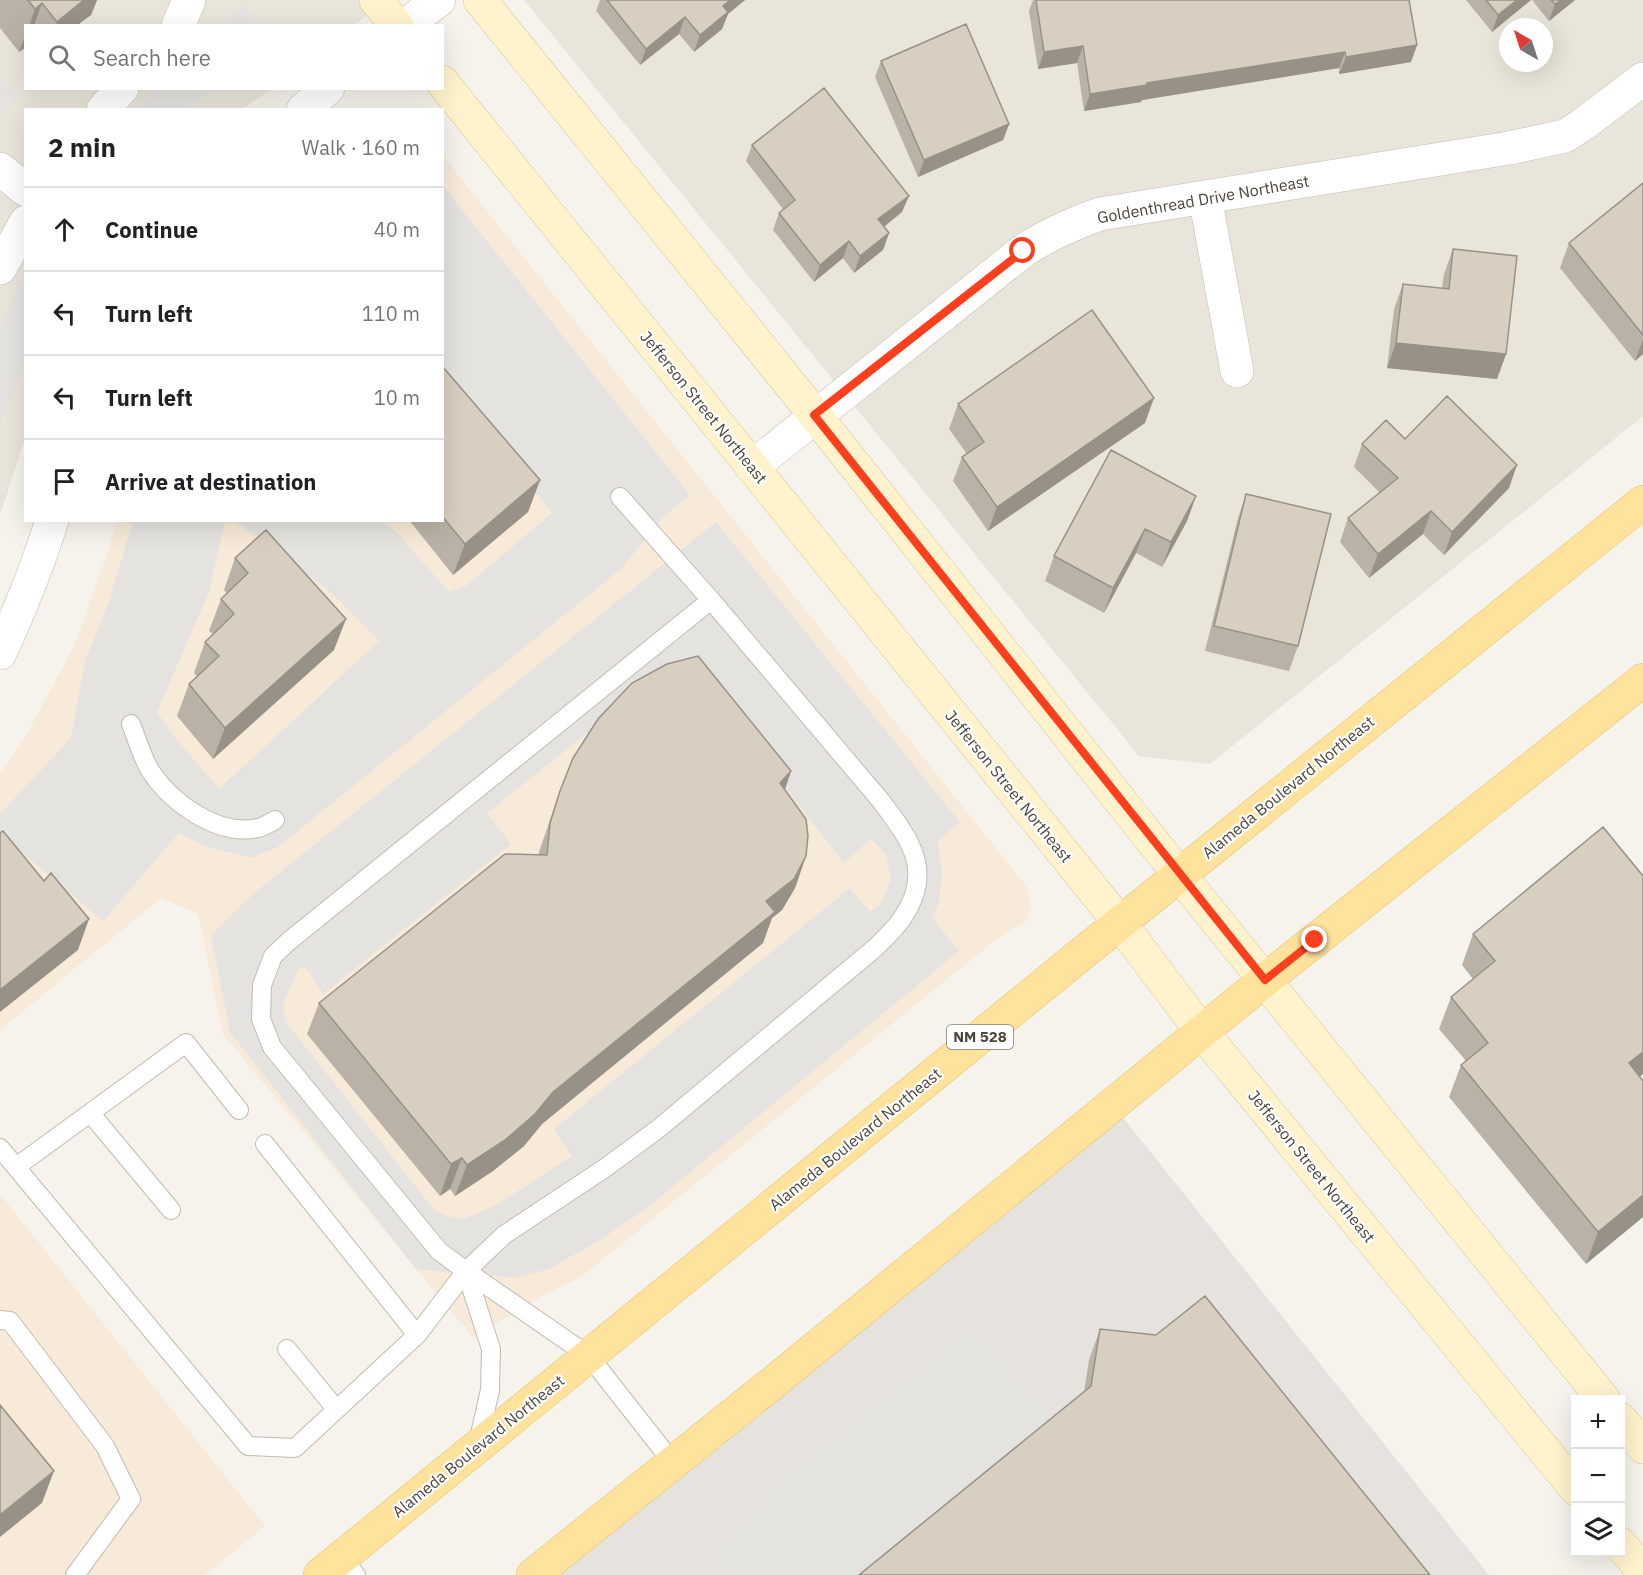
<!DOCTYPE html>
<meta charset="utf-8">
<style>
body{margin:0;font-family:"IBM Plex Sans",sans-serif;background:#f6f6f6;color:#202124}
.controls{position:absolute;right:18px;bottom:18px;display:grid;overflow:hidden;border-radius:0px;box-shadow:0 6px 24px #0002}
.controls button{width:54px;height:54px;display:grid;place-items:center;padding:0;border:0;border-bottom:2px solid #e0e0e0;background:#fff;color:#202124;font:30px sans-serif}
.compass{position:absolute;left:1499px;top:18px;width:54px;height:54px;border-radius:50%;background:#fff;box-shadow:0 6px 24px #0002;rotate:321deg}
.stop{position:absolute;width:18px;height:18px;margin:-14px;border:4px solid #fc3f1d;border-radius:50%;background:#fff}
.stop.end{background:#fc3f1d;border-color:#fff;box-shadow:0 2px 6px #0008}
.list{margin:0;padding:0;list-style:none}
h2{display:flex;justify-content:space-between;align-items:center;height:78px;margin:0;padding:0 24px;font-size:26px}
h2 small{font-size:20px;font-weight:400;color:#757577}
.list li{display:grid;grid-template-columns:39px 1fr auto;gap:18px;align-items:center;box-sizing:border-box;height:84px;padding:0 24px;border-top:2px solid #e0e0e0}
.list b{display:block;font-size:22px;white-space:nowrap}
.list em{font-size:20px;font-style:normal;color:#757577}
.icon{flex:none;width:33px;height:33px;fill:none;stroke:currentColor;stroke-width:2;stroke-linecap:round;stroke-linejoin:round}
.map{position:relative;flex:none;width:1643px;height:1575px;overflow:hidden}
.search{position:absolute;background:#fff;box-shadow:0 6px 24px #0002;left:24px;top:24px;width:420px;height:66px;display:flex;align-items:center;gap:15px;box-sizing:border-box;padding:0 21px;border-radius:0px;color:#757577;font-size:22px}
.panel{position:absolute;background:#fff;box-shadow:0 6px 24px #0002;left:24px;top:108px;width:420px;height:414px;border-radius:0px}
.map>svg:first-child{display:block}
.residential{fill:#eae5da;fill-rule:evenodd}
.commercial{fill:#f7ead8}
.industrial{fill:#e6e2dd}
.parking{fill:#e5e3e0;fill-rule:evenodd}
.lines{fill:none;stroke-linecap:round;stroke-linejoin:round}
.lane-casing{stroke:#c2bbae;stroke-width:20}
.street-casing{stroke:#c2bbae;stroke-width:34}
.secondary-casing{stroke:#d6c79b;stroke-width:34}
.primary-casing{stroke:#e6c16a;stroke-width:34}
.lane{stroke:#fff;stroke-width:18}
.street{stroke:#fff;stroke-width:33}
.secondary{stroke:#fff3cd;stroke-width:33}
.primary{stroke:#ffe39c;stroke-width:33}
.wall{fill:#bab2a6}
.shaded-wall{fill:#979187}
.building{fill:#d8cfc1;stroke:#979187;stroke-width:1.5}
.route{stroke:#fc3f1d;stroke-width:8}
.labels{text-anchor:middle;stroke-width:4.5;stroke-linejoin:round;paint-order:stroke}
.shield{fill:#fff;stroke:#817c74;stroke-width:1.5}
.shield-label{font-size:15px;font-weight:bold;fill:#4b4439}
.street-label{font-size:16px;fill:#4b4439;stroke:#fff}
</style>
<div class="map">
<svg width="1643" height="1575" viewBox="0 0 1643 1575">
<rect width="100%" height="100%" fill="#f6f3ec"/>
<!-- residential -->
<path class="residential" d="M 0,0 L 387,0 L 354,25 L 26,26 L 26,88 L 271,89 L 243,109 L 26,110 L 25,438 L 0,516 Z
M 524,0 L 1643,0 L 1643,416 L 1210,764 L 1139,756 ZM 1508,27 L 1544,27 L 1544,63 L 1508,63 Z"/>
<!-- commercial -->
<path class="commercial" d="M 443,156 L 1026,886 L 1031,907 L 1025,922 L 994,941 L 581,1277 L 546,1294 L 473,1338 L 223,1034 L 198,914 L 161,898 L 0,1030 L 0,774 L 26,736 L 75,644 L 108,551 L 117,521 L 442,520 Z
M 0,1194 L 265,1526 L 205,1575 L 0,1575 Z"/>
<!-- industrial -->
<path class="industrial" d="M 1117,1110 L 1489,1575 L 548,1575 Z"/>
<!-- parking -->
<path class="parking" d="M 244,5 L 261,25 L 219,25 Z
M 0,77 L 19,100 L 0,115 Z
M 155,89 L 155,88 L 208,89 L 187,109 L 136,109 Z
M 443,186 L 690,495 L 665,515 L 621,569 L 278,847 L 251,858 L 207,847 L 179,833 L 103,921 L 0,834 L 0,814 L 71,738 L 85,661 L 109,601 L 133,521 L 225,521 L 209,592 L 157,712 L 172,734 L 219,789 L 379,641 L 334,595 L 275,549 L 234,521 L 383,521 L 398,534 L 449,592 L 466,586 L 552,513 L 443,380 Z
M 19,284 L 25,287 L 25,359 L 0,427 L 0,325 Z
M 716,522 L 960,822 L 937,842 L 942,870 L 939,902 L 933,919 L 959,951 L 643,1211 L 600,1240 L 549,1269 L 515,1278 L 416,1269 L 230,1032 L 211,935 L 253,894 ZM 683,657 L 844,863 L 871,839 L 886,855 L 891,880 L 881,903 L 870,912 L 850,888 L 554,1129 L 572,1156 L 496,1205 L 464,1219 L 448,1216 L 435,1211 L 286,1022 L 283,1005 L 298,969 L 306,967 L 323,994 L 511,844 L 487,813 Z
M 974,1323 L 1052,1417 L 857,1575 L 724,1575 L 709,1556 L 736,1532 L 778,1480 Z"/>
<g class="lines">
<defs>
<path id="lane" d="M 620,497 L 711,600
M 131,724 C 137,739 142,758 151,772 C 172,803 218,837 258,828 C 263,827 270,823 275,820
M 91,1114 L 171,1210
M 265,1144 L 417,1335
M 0,1148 L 248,1446 L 295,1448 L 417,1335 L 466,1271
M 16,1167 L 186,1043 L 239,1110
M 0,1320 L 10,1321 L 105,1446 L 131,1499 L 75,1575
M 287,1349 L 336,1409
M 478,1443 L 490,1390 L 491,1349 L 466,1271 L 439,1251 L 272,1047 L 261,1019 L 262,985 L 273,956 L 289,941 L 711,600 L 881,801 C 911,841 935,872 901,920 C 894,930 884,939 875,948 L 658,1129 L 605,1168 L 504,1235 L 466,1271 L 589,1356 L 673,1463
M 342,1557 L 356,1575"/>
<path id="street" d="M 178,26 L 189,0
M 405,26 L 439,0
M 103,110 L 122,88
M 303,110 L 328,88
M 0,169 L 26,190
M 1205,197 L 1237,371
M 0,268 L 26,222
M 752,467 L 1023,251 C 1047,235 1072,224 1100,214 L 1509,148 L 1565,136 L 1582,125 L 1643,79
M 0,653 C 20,610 38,566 52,520"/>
<path id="secondary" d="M 376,0 L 397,26
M 480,0 L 815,415 L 1153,842 L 1604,1400
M 442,82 L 1120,923 L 1202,1032 L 1576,1489
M 1620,1419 L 1643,1447
M 1620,1544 L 1643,1571"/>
<path id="primary" d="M 320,1575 L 1079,956 L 1643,502
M 533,1575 L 775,1381 L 1265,980 L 1643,680"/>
</defs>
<!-- lane casing -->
<use href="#lane" class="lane-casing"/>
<!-- street casing -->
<use href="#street" class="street-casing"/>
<!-- secondary casing -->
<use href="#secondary" class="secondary-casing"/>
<!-- primary casing -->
<use href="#primary" class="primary-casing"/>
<!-- lane -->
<use href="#lane" class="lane"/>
<!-- street -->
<use href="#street" class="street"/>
<!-- secondary -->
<use href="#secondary" class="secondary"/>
<!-- primary -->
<use href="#primary" class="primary"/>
</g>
<!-- wall -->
<path class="wall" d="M 0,0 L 97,0 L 91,15 L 80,23 L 80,26 L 26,26 L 26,47 L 19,52 L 0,28 Z
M 600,0 L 745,0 L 728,14 L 722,29 L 694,52 L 679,34 L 640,65 L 596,11 Z
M 1033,0 L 1409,0 L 1417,45 L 1411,62 L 1339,74 L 1339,68 L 1142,100 L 1141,102 L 1084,111 L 1077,63 L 1038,69 L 1029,11 Z
M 1466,0 L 1531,0 L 1492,32 Z
M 1532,0 L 1575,0 L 1549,21 Z
M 881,61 L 1009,124 L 1003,140 L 918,177 L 875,77 Z
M 752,145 L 902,212 L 884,227 L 889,233 L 883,250 L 854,273 L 843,258 L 814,282 L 773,230 L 779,213 L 783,209 L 746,161 Z
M 1643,183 L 1643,354 L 1635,361 L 1560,268 L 1569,243 Z
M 1453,249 L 1506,354 L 1497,379 L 1387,368 L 1394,309 L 1403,284 L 1442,288 L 1444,274 Z
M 442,366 L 540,480 L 528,512 L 453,575 L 409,520 L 442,520 Z
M 958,404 L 1145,423 L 988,531 L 953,481 L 962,457 L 967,454 L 949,429 Z
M 1405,439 L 1509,488 L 1444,555 L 1423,534 L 1369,578 L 1340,542 L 1348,518 L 1380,493 L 1354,467 L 1362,444 Z
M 1246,494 L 1298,646 L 1289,671 L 1205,651 L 1238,518 Z
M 1196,496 L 1187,521 L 1162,567 L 1136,553 L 1104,613 L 1045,581 L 1054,556 Z
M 235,558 L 334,650 L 213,759 L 177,716 L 189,684 L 197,676 L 194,673 L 205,642 L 213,634 L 209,631 L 221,599 L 227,593 L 224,590 Z
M 791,771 L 785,790 L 806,856 L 795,888 L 782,910 L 772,918 L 763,943 L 542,1124 L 524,1146 L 493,1171 L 455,1196 L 450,1189 L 440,1196 L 307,1034 L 319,1003 L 538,855 L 560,791 Z
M 1643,876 L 1643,1074 L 1639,1077 L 1643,1081 L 1643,1217 L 1586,1264 L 1449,1097 L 1461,1065 L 1466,1061 L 1439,1029 L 1451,997 L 1473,979 L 1462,965 L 1473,934 Z
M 1100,1329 L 1430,1575 L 1084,1392 L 1089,1360 Z"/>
<!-- shaded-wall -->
<path class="shaded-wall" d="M 81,0 L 97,0 L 91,15 L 80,23 L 80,26 L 56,26 L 57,22 Z
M 730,0 L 745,0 L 728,14 L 722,29 L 694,52 L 700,35 L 723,6 Z
M 1517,0 L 1531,0 L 1492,32 L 1498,15 Z
M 1561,0 L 1575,0 L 1549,21 L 1555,4 Z
M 42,3 L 34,26 L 29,26 L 35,9 Z
M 685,17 L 679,34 L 640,65 L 646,49 Z
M 26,35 L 26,47 L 19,52 Z
M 1417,45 L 1411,62 L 1339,74 L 1346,57 Z
M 1083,46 L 1077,63 L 1038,69 L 1044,52 Z
M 1345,52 L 1339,68 L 1142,100 L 1141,102 L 1084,111 L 1090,94 L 1147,83 Z
M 1009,124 L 1003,140 L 918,177 L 924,160 Z
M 909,196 L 902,212 L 872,236 L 878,219 Z
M 889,233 L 883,250 L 854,273 L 860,256 Z
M 849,241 L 843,258 L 814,282 L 820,265 Z
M 1643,339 L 1643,354 L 1635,361 Z
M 1396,343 L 1506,354 L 1497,379 L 1387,368 Z
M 1154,398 L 1145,423 L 988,531 L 997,507 Z
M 1517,465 L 1509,488 L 1444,555 L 1452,532 Z
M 540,480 L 528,512 L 453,575 L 465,544 Z
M 1196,496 L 1187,521 L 1162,567 L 1171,542 Z
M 1431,511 L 1423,534 L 1369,578 L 1378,554 Z
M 1145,529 L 1136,553 L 1104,613 L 1113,588 Z
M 346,619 L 334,650 L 213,759 L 225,728 Z
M 791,771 L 780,803 L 780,783 Z
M 806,856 L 795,888 L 782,910 L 772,918 L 763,943 L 542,1124 L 524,1146 L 493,1171 L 455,1196 L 467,1165 L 553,1092 L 766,901 Z
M 89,919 L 78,950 L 0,1012 L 0,990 Z
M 1643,1052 L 1643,1074 L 1617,1095 L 1629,1063 Z
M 462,1158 L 450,1189 L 440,1196 L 451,1164 Z
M 1643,1195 L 1643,1217 L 1586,1264 L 1598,1232 Z
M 54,1471 L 42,1503 L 0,1537 L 0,1515 Z"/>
<!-- building -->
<path class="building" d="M 28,0 L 84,0 L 57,22 L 42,3 L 35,9 Z
M 607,0 L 730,0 L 723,6 L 728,12 L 700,35 L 685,17 L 646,49 Z
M 1036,0 L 1409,0 L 1417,45 L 1346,57 L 1345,52 L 1147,83 L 1147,85 L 1090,94 L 1083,46 L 1044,52 Z
M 1486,0 L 1517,0 L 1498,15 Z
M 1551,0 L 1561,0 L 1555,4 Z
M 966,24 L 1009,124 L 924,160 L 881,61 Z
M 824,88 L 909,196 L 878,219 L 889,233 L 860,256 L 849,241 L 820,265 L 779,213 L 795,200 L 752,145 Z
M 1643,183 L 1643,335 L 1569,243 Z
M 1453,249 L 1517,256 L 1506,354 L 1396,343 L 1403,284 L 1449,289 Z
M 1092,310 L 1154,398 L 997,507 L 962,457 L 984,442 L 958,404 Z
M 442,366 L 540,480 L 465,544 L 442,516 Z
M 1447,396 L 1517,465 L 1452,532 L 1431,511 L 1378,554 L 1348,518 L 1398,478 L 1362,444 L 1386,420 L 1405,439 Z
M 1111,450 L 1196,496 L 1171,542 L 1145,529 L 1113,588 L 1054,556 Z
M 1246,494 L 1331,514 L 1298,646 L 1214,626 Z
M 266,530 L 346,619 L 225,728 L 189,684 L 219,656 L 205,642 L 234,614 L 221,599 L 248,573 L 235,558 Z
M 698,656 L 791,771 L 780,783 L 806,819 L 808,836 L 806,856 L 794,879 L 766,901 L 775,912 L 553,1092 L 535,1114 L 505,1140 L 467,1165 L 462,1158 L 451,1164 L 319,1003 L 505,854 L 547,855 L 550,823 L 560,791 L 573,758 L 598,719 L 632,683 L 667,664 Z
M 1603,827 L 1643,876 L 1643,1052 L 1629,1063 L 1643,1081 L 1643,1195 L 1598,1232 L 1461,1065 L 1488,1043 L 1451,997 L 1495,961 L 1473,934 Z
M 3,831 L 44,881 L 51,873 L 89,919 L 0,990 L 0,833 Z
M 1205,1296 L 1430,1575 L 859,1575 L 1091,1386 L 1100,1329 L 1156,1335 Z
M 0,1405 L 54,1471 L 0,1515 Z"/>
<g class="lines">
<!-- route -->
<path class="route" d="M 1023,251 L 814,415 L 1265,980 L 1315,940"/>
</g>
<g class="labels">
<!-- shield labels -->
<rect class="shield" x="947" y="1025" width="66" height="24" rx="4.5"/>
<g class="shield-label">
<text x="980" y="1042">NM 528</text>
</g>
<!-- street labels -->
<g class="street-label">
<text transform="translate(1203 199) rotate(-10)" y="6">Goldenthread Drive Northeast</text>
<text transform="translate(704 407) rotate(51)" y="6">Jefferson Street Northeast</text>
<text transform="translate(1009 786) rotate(51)" y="6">Jefferson Street Northeast</text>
<text transform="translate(1288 787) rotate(-39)" y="6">Alameda Boulevard Northeast</text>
<text transform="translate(855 1139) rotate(-39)" y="6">Alameda Boulevard Northeast</text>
<text transform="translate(1312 1166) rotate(51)" y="6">Jefferson Street Northeast</text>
<text transform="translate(478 1446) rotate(-39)" y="6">Alameda Boulevard Northeast</text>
</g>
</g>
</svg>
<div class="controls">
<button>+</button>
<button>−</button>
<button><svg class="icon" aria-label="layers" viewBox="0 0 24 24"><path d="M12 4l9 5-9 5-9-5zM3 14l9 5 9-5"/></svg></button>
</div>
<svg class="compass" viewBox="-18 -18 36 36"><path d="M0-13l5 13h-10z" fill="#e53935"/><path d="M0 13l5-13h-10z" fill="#757577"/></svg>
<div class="stop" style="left:1023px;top:251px"></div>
<div class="stop end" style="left:1315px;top:940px"></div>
<div class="search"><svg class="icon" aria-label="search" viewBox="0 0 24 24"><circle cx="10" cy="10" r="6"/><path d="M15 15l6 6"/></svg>Search here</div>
<section class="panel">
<h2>2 min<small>Walk · 160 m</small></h2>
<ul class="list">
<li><svg class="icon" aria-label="ahead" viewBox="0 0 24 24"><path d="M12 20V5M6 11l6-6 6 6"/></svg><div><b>Continue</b></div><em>40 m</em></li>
<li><svg class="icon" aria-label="left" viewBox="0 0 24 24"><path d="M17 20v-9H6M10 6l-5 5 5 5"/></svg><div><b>Turn left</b></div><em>110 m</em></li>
<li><svg class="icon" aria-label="left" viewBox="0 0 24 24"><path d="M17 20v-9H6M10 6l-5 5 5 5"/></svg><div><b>Turn left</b></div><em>10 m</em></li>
<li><svg class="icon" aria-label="arrive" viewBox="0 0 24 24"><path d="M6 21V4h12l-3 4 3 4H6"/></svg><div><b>Arrive at destination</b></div></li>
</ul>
</section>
</div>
